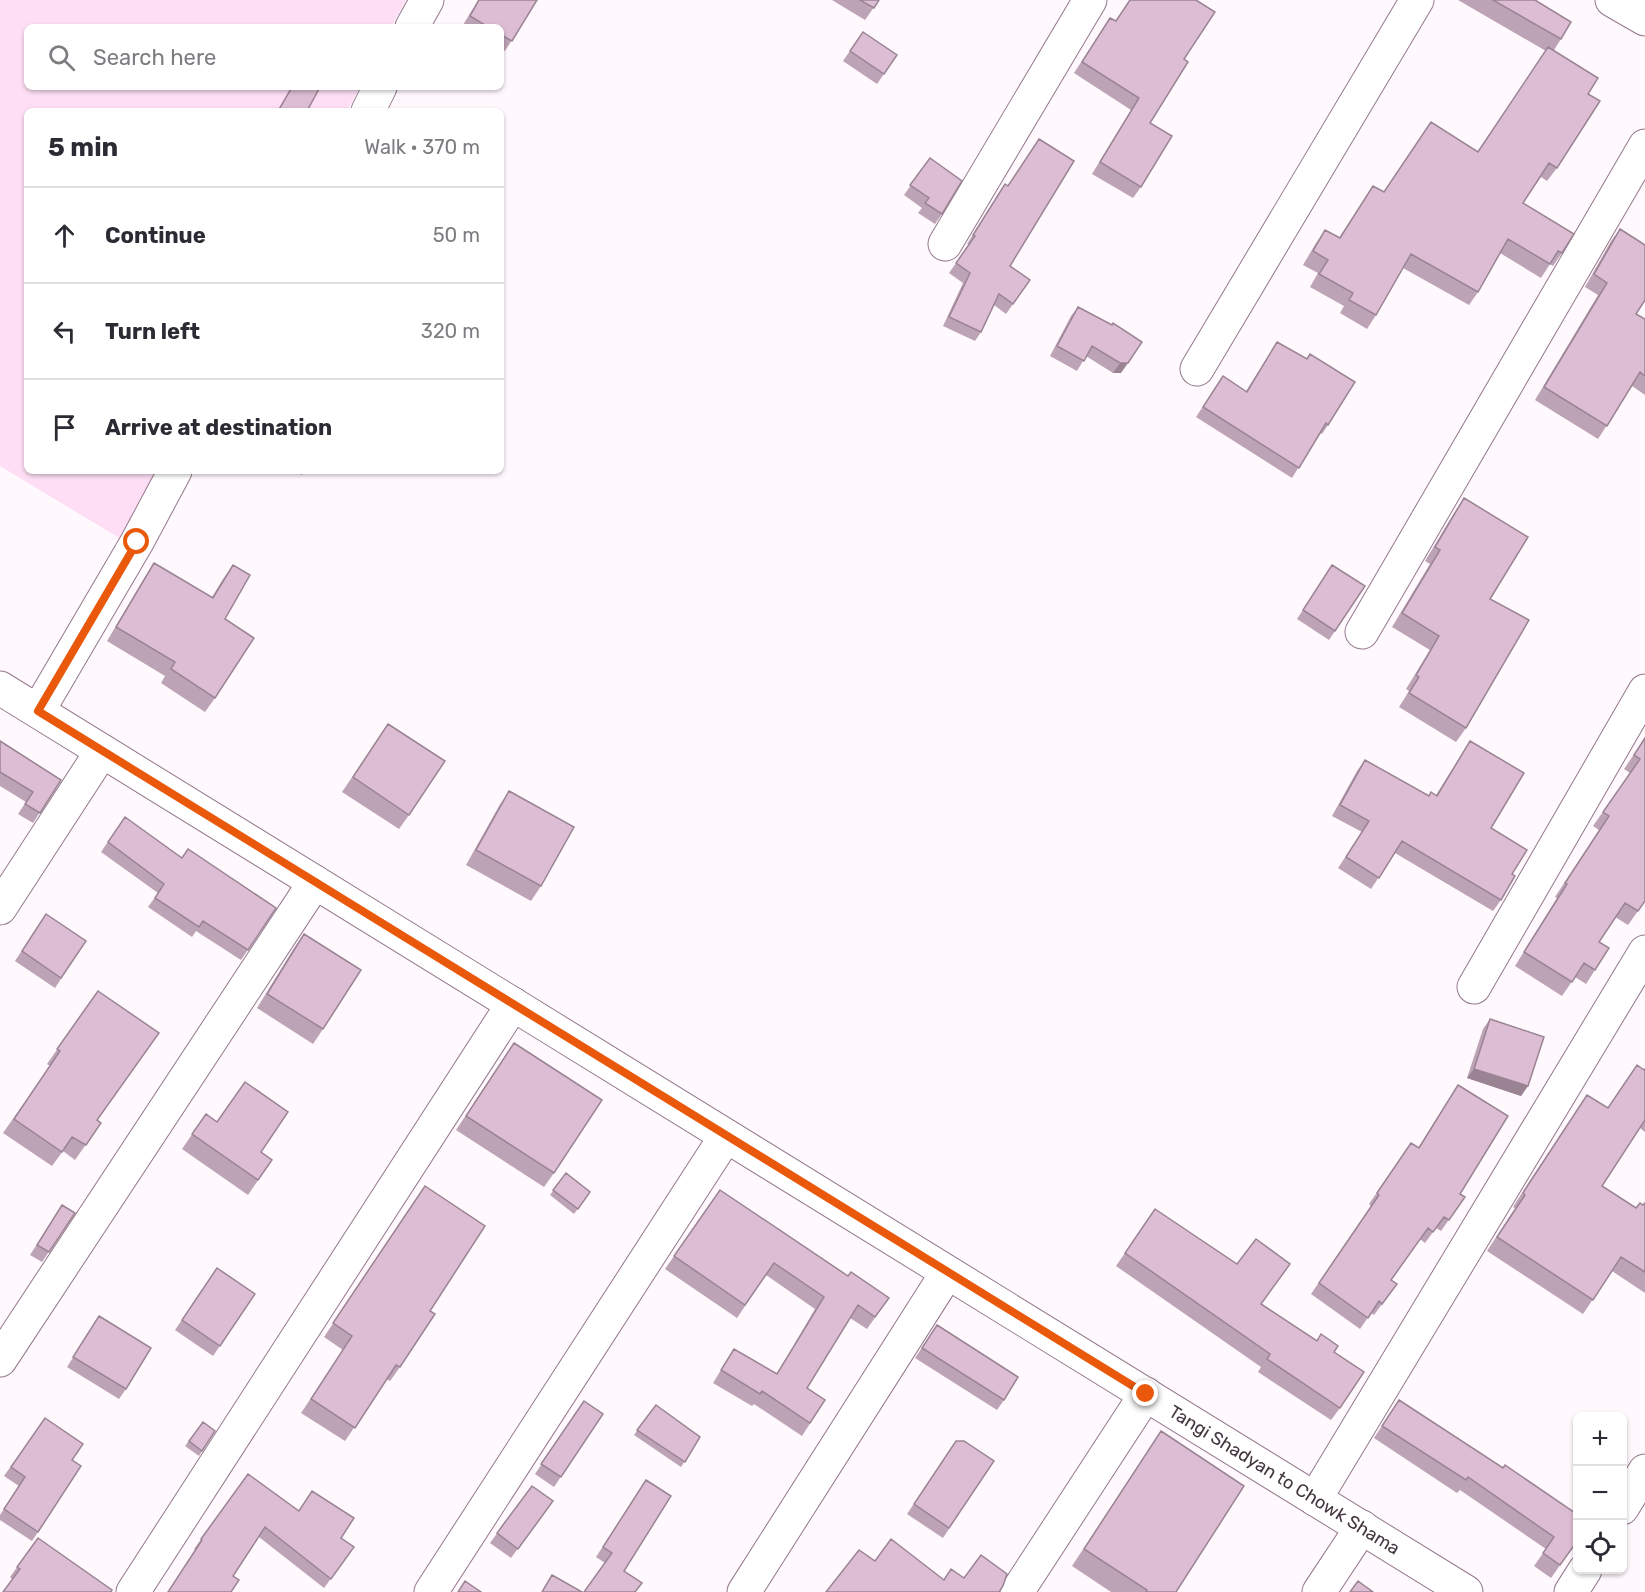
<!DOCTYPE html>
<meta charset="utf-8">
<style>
body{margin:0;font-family:Rubik,sans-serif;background:#f7f7f7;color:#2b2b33}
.controls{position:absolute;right:18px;bottom:18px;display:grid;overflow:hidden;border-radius:9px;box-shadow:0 2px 4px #0004}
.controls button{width:54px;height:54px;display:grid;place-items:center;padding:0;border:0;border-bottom:2px solid #e1e1e2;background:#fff;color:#2b2b33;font:30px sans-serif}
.stop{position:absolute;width:18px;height:18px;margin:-14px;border:4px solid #ea580c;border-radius:50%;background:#fff}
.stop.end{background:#ea580c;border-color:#fff;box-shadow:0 2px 6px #0008}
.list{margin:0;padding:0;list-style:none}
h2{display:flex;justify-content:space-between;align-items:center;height:78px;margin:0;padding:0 24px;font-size:26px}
h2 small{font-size:20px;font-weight:400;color:#7c7c81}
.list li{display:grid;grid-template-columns:39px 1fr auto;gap:18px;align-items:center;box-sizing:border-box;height:96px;padding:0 24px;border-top:2px solid #e1e1e2}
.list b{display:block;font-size:22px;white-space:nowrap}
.list em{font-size:20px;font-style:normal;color:#7c7c81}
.icon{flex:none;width:33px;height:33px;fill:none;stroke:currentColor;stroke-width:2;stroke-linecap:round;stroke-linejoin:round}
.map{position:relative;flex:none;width:1645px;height:1592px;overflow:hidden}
.search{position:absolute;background:#fff;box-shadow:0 2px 4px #0004;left:24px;top:24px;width:480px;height:66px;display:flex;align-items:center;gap:15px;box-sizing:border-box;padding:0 21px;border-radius:9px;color:#7c7c81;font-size:22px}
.panel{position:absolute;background:#fff;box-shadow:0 2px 4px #0004;left:24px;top:108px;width:480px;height:366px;border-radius:9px}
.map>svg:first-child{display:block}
.green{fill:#fddef4}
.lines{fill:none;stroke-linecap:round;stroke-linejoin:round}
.minor-casing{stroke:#94788c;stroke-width:35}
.major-casing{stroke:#94788c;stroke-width:35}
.minor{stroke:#fff;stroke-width:33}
.major{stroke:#fff;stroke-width:33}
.wall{fill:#bda3b6}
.shaded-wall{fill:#9a8494}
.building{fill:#dcbdd4;stroke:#9a8494;stroke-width:1.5}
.route{stroke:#ea580c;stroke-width:8}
.labels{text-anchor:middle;stroke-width:4.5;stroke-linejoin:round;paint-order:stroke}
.street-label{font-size:18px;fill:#43363f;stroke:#fff}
</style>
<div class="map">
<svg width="1645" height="1592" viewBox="0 0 1645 1592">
<rect width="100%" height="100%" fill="#fff8fd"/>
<!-- green -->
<path class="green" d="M 0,0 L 406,0 L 391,27 L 27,27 L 27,87 L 360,87 L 347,111 L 27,111 L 27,471 L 157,471 L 121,539 L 0,466 Z"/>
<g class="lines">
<defs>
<path id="minor" d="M 1612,0 L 1645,19
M 412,27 L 427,0
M 368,111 L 380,87
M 945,244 L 1090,0
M 1197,369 L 1417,0
M 1362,632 L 1645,146
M 38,711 L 137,542 L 175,471
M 0,908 L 102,751
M 1474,987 L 1645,691
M 0,1360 L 315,882
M 1315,1499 L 1645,952
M 1622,1508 L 1645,1471
M 133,1592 L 513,1004
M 431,1592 L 726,1136
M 744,1592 L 947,1273
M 1017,1592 L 1146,1394
M 1319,1592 L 1362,1527
M 1571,1592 L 1585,1570"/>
<g id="major">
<path id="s1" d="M 0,688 L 1466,1592"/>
</g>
</defs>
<!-- minor casing -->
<use href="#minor" class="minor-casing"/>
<!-- major casing -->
<use href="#major" class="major-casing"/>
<!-- minor -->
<use href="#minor" class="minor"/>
<!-- major -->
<use href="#major" class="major"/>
</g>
<!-- wall -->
<path class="wall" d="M 478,0 L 537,0 L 505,51 L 501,49 L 501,27 L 466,27 L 463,25 Z
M 832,0 L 879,0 L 865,20 Z
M 1130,0 L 1196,0 L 1184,59 L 1150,123 L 1141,187 L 1133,198 L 1092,174 L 1131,110 L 1074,73 L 1110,18 L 1116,21 Z
M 1458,0 L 1535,0 L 1561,39 L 1554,50 L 1588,94 L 1557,168 L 1547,181 L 1541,177 L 1523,203 L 1562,253 L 1553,266 L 1550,264 L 1541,278 L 1500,253 L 1478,292 L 1469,305 L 1403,268 L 1376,315 L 1367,329 L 1340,313 L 1344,306 L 1310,287 L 1318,273 L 1303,265 L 1316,243 L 1325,230 L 1339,238 L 1373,186 L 1384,192 L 1477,152 L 1546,51 Z
M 863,32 L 897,55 L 877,84 L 843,61 Z
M 930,158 L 942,214 L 935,224 L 918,213 L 922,208 L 904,195 Z
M 1005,184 L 1010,266 L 1030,280 L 1006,314 L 994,305 L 981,332 L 975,341 L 943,326 L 963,283 L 949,273 L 969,245 L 967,244 Z
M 1620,229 L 1636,314 L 1645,319 L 1645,395 L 1632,386 L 1598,439 L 1535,400 L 1598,295 L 1585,287 L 1611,241 Z
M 1078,307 L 1112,325 L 1113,323 L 1121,373 L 1113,373 L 1086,356 L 1077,371 L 1050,356 L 1071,316 Z
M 1277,342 L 1328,425 L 1322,434 L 1320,433 L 1292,478 L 1196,417 L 1223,376 L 1246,391 Z
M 295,471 L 304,471 L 302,475 Z
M 1464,498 L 1490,599 L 1466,728 L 1456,742 L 1399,707 L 1409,691 L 1406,689 L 1430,650 L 1392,627 L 1430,564 L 1425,561 L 1454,513 Z
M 154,563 L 212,597 L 223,579 L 233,565 L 215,698 L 205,712 L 161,683 L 165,676 L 107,641 L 145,577 Z
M 1327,573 L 1365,586 L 1329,640 L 1297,619 Z
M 388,724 L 409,815 L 399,829 L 342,792 Z
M 1645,738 L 1645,901 L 1628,925 L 1615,917 L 1599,942 L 1595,970 L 1586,984 L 1575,977 L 1562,996 L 1515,966 L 1557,898 L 1555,897 L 1599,830 L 1593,826 L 1630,773 L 1624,769 Z
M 0,741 L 61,780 L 33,823 L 18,814 L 26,802 L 0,786 Z
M 1470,741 L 1491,828 L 1512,874 L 1501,900 L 1493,911 L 1395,853 L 1371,889 L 1338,868 L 1362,832 L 1332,816 L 1357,771 L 1365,760 L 1428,796 L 1436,795 Z
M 509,791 L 541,886 L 531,901 L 466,865 L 499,806 Z
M 125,817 L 181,858 L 276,908 L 241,960 L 196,931 L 192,937 L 148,907 L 158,893 L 101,852 Z
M 46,914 L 86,941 L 55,988 L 15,961 Z
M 304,934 L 323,1029 L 313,1044 L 257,1008 L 294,948 Z
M 98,991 L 98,1120 L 101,1123 L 75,1160 L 63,1151 L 52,1166 L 3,1133 L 50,1066 L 47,1064 Z
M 1490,1019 L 1528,1086 L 1521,1096 L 1467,1078 L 1483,1029 Z
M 514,1043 L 554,1173 L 544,1187 L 456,1130 Z
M 1645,1068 L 1645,1132 L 1640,1128 L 1602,1186 L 1636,1208 L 1643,1205 L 1645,1203 L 1645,1293 L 1612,1271 L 1583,1314 L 1487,1251 L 1515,1208 L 1513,1207 L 1518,1199 L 1587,1095 L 1608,1108 Z
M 1458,1085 L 1460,1194 L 1465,1197 L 1441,1231 L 1436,1228 L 1425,1243 L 1420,1239 L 1391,1280 L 1397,1284 L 1374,1315 L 1371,1313 L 1360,1329 L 1311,1294 L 1371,1206 L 1369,1204 L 1411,1143 L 1418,1148 Z
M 206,1114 L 272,1160 L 248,1195 L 182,1149 Z
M 566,1173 L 590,1192 L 574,1214 L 550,1195 Z
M 720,1190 L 848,1276 L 889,1298 L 867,1329 L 850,1318 L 807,1388 L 825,1400 L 802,1436 L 754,1404 L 752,1406 L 713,1383 L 734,1349 L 777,1374 L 815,1309 L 766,1275 L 737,1318 L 665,1269 Z
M 415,1200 L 430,1311 L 400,1367 L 390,1381 L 387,1379 L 345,1441 L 301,1413 L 343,1350 L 324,1337 Z
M 62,1205 L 75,1213 L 42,1262 L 30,1255 Z
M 1155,1209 L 1261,1304 L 1334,1352 L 1340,1408 L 1331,1420 L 1258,1372 L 1261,1367 L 1116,1266 Z
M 217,1268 L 255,1294 L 213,1356 L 175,1330 Z
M 99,1316 L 126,1389 L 119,1399 L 67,1367 Z
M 937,1325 L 1004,1400 L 997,1410 L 915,1358 Z
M 1399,1400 L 1578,1540 L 1551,1578 L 1534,1566 L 1546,1549 L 1460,1490 L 1457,1493 L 1374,1438 Z
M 584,1401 L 603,1414 L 554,1487 L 535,1474 Z
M 656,1405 L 700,1437 L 681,1467 L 634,1435 Z
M 45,1418 L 72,1460 L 38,1532 L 32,1541 L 0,1520 L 0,1515 L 19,1486 L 4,1476 Z
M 203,1422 L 215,1431 L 199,1456 L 185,1446 Z
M 1161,1431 L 1176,1592 L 1111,1592 L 1072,1566 Z
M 956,1441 L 994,1461 L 943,1538 L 907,1514 Z
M 248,1474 L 298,1511 L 341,1538 L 354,1547 L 324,1588 L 259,1537 L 233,1576 L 194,1549 Z
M 646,1480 L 624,1571 L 605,1563 L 596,1557 Z
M 532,1486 L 553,1501 L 511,1558 L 490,1543 Z
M 38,1538 L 111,1592 L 12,1579 L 10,1577 Z"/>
<!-- shaded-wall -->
<path class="shaded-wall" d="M 1120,363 L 1128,363 L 1121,373 L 1113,373 Z
M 1474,1069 L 1528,1086 L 1521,1096 L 1467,1078 Z"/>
<!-- building -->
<path class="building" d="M 479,0 L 537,0 L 512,41 L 501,35 L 501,27 L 488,27 L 470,16 Z
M 860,0 L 879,0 L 874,8 Z
M 1130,0 L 1196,0 L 1215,12 L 1184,59 L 1188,62 L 1150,123 L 1172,136 L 1141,187 L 1100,162 L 1139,98 L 1082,62 L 1110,18 L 1116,21 Z
M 1493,0 L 1535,0 L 1571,22 L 1561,39 Z
M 863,32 L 897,55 L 884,74 L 850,51 Z
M 1548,47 L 1598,78 L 1588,94 L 1600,101 L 1557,168 L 1549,163 L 1523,203 L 1574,234 L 1562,253 L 1558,251 L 1550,264 L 1508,239 L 1478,292 L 1411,254 L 1376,315 L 1349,300 L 1353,293 L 1319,274 L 1328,260 L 1313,251 L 1325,230 L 1340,238 L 1373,186 L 1384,192 L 1431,122 L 1478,152 Z
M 292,87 L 320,87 L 307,111 L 278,111 Z
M 1039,139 L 1074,161 L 1010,266 L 1030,280 L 1013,304 L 999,294 L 981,332 L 949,317 L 970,273 L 956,263 L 975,236 L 973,235 L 1005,184 L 1008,186 Z
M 930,158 L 962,181 L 942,214 L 925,203 L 929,198 L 910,185 Z
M 1620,229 L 1645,245 L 1645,300 L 1636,314 L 1645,319 L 1645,376 L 1640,372 L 1607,426 L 1544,387 L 1607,283 L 1594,274 Z
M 1078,307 L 1112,325 L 1113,323 L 1142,342 L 1128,363 L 1120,363 L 1092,346 L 1084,361 L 1057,346 Z
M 1277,342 L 1307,359 L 1310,354 L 1355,382 L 1328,425 L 1326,423 L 1299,468 L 1203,407 L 1223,376 L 1247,392 Z
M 1464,498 L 1528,537 L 1490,599 L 1529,620 L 1466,728 L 1409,693 L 1419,677 L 1416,675 L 1439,636 L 1402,613 L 1440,550 L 1435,547 Z
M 154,563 L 213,598 L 233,565 L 250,575 L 225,619 L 254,638 L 215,698 L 171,669 L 175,662 L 116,627 Z
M 1332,565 L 1365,586 L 1335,631 L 1303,610 Z
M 388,724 L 445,761 L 409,815 L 353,777 Z
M 1645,738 L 1645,901 L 1638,911 L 1625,903 L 1599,942 L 1609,948 L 1595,970 L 1584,963 L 1572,982 L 1524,952 L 1567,884 L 1565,883 L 1609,816 L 1603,812 L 1640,759 L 1634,755 Z
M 0,741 L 61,780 L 40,813 L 25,804 L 33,792 L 0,772 Z
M 1470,741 L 1524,773 L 1491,828 L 1527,850 L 1512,874 L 1515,876 L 1501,900 L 1402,841 L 1379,878 L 1346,857 L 1369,821 L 1340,805 L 1365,760 L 1429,796 L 1431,792 L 1437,796 Z
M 509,791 L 574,827 L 541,886 L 476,850 Z
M 125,817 L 182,858 L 188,849 L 276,908 L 248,950 L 203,921 L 199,927 L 155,898 L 164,884 L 108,842 Z
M 46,914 L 86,941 L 61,978 L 22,951 Z
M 304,934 L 361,970 L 323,1029 L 267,994 Z
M 98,991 L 159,1033 L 97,1120 L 101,1123 L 86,1145 L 72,1137 L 62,1152 L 14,1119 L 60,1051 L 57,1049 Z
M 1490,1019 L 1544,1037 L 1528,1086 L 1474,1069 Z
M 514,1043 L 602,1100 L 554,1173 L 466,1116 Z
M 1637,1065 L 1644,1070 L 1645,1069 L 1645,1120 L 1602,1186 L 1636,1208 L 1640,1203 L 1643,1205 L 1645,1203 L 1645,1272 L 1621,1257 L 1593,1300 L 1497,1237 L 1525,1195 L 1523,1193 L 1528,1185 L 1587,1095 L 1608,1108 Z
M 245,1082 L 288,1112 L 261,1152 L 272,1160 L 258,1180 L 192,1134 L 206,1114 L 217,1122 Z
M 1458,1085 L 1508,1116 L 1460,1194 L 1465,1197 L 1449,1220 L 1444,1217 L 1433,1232 L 1428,1228 L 1391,1280 L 1397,1284 L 1382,1304 L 1379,1301 L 1368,1318 L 1319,1283 L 1379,1195 L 1377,1193 L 1411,1143 L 1419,1148 Z
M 566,1173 L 590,1192 L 578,1209 L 553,1190 Z
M 425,1186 L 485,1226 L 430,1311 L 435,1314 L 400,1367 L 396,1365 L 355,1428 L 311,1399 L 352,1336 L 333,1323 Z
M 720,1190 L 848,1276 L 851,1272 L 889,1298 L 875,1317 L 858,1305 L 807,1388 L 825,1400 L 810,1423 L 762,1391 L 760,1394 L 721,1370 L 734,1349 L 777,1374 L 824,1297 L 774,1263 L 745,1305 L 674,1256 Z
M 62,1205 L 75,1213 L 49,1252 L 37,1245 Z
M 1155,1209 L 1237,1264 L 1256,1239 L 1290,1264 L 1261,1304 L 1317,1341 L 1321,1334 L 1338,1346 L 1334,1352 L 1364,1372 L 1340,1408 L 1267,1359 L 1270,1354 L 1125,1253 Z
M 217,1268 L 255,1294 L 220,1346 L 182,1320 Z
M 99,1316 L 151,1348 L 126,1389 L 73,1357 Z
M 937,1325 L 1018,1377 L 1004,1400 L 922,1348 Z
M 1399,1400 L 1503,1468 L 1505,1465 L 1578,1515 L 1578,1540 L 1560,1565 L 1543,1553 L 1554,1537 L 1468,1477 L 1466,1480 L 1382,1426 Z
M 584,1401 L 603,1414 L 561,1477 L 541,1464 Z
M 656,1405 L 700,1437 L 685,1462 L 637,1430 Z
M 45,1418 L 83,1444 L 72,1460 L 81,1466 L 38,1532 L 4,1509 L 25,1477 L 11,1467 Z
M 203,1422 L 215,1431 L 202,1451 L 189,1441 Z
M 1161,1431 L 1244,1486 L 1176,1592 L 1146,1592 L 1147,1590 L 1084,1549 Z
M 956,1441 L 964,1441 L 994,1461 L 949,1528 L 914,1504 Z
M 248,1474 L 299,1511 L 312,1491 L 354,1518 L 341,1538 L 354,1547 L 331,1579 L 265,1527 L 233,1576 L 239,1580 L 231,1592 L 168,1592 L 202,1540 L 201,1539 Z
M 646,1480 L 671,1496 L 624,1571 L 642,1583 L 635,1592 L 584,1592 L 612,1553 L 603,1547 Z
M 532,1486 L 553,1501 L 518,1549 L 497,1533 Z
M 38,1538 L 112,1590 L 111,1592 L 3,1592 L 20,1569 L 17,1567 Z
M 891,1539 L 944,1580 L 951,1569 L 964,1578 L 981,1555 L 1007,1574 L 1003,1586 L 999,1592 L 826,1592 L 859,1550 L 875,1561 Z
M 552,1575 L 582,1592 L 542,1592 Z
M 465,1581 L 481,1592 L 458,1592 Z
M 1358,1581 L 1373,1592 L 1350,1592 Z"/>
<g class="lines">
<!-- route -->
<path class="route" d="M 137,542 L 38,711 L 1146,1394"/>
</g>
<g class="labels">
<!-- street labels -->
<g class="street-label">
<text dy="6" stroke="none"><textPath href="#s1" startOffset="1509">Tangi Shadyan to Chowk Shama</textPath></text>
</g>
</g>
</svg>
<div class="controls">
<button>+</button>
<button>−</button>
<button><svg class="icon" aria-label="locate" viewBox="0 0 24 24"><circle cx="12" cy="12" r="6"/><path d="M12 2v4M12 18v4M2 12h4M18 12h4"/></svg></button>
</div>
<div class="stop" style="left:137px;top:542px"></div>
<div class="stop end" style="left:1146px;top:1394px"></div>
<div class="search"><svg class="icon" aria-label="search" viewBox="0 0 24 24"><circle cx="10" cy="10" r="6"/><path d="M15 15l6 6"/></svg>Search here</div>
<section class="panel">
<h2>5 min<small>Walk · 370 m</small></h2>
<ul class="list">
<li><svg class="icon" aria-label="ahead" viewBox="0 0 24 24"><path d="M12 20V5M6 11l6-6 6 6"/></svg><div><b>Continue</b></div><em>50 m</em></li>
<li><svg class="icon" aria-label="left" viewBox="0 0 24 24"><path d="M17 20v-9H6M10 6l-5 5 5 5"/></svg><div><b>Turn left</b></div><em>320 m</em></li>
<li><svg class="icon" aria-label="arrive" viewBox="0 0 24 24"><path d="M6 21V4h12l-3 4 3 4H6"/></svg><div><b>Arrive at destination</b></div></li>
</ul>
</section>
</div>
